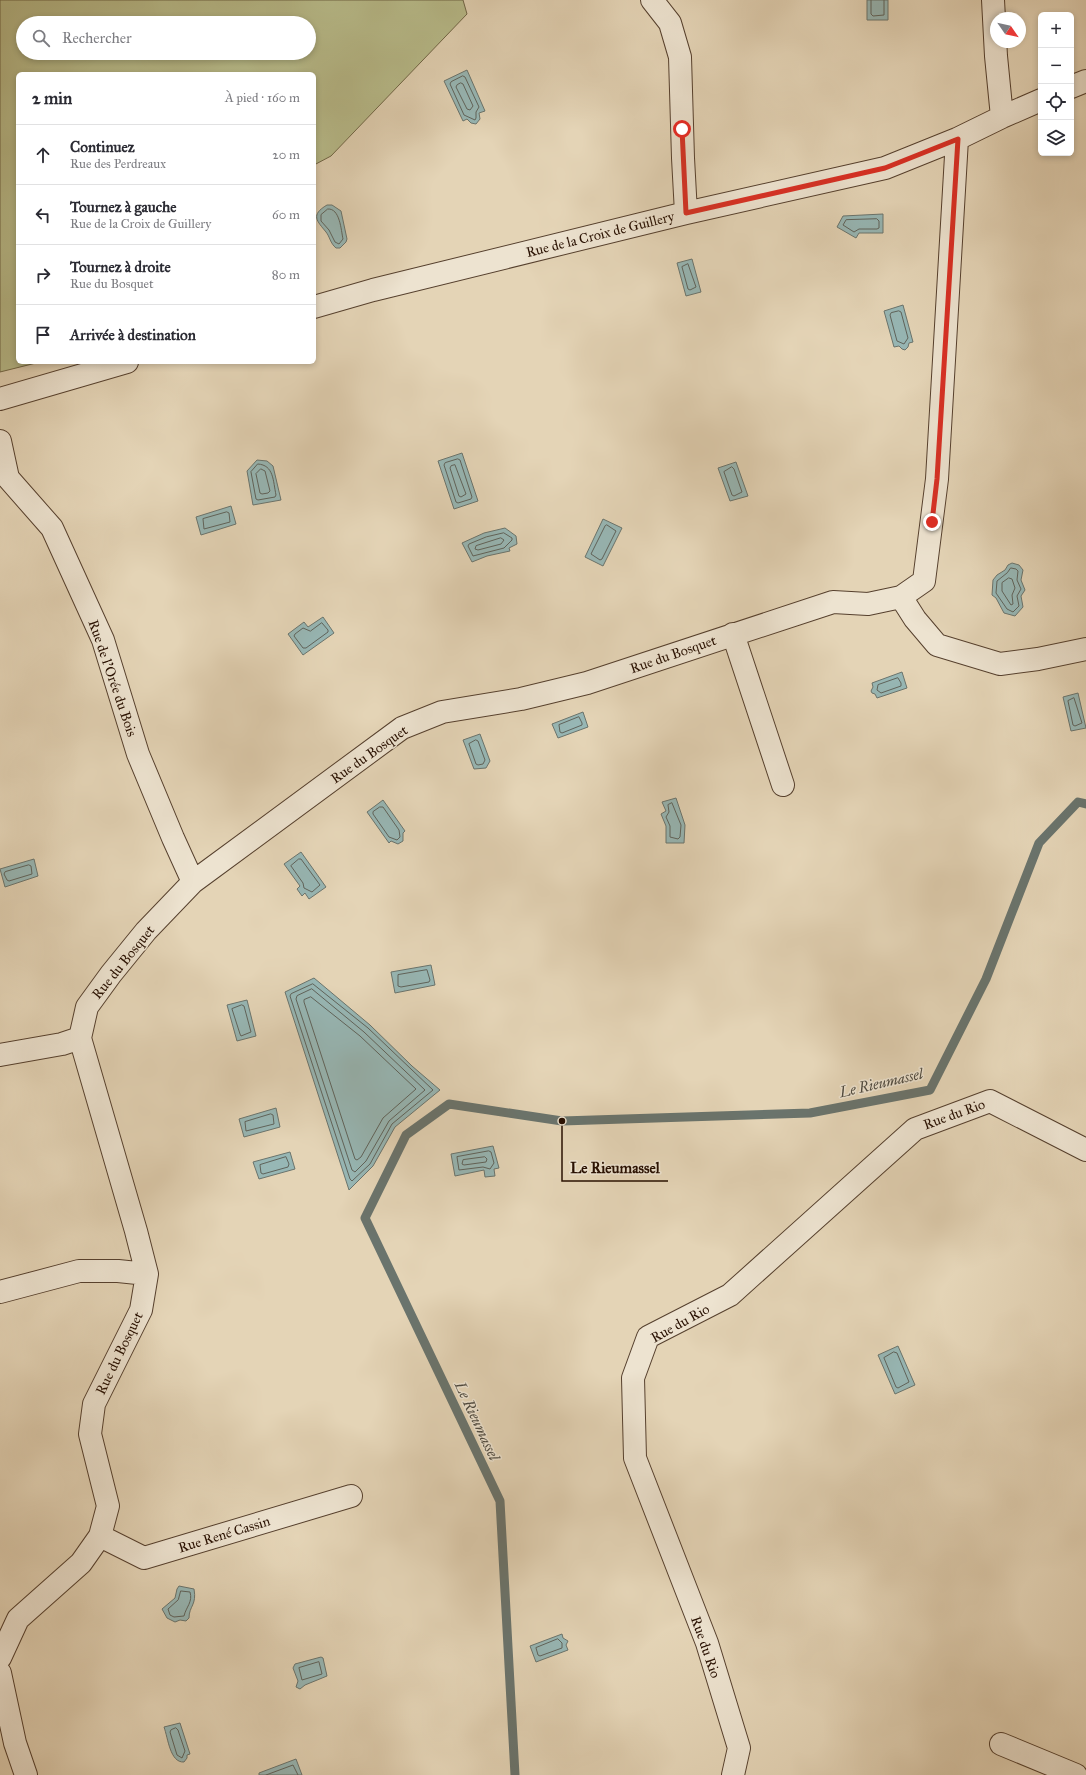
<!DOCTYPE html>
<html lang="fr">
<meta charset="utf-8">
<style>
body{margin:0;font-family:"IM FELL Great Primer",serif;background:#f2f2f3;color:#2b2b33}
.controls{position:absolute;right:12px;top:12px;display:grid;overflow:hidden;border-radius:6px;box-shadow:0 2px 6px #0003}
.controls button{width:36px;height:36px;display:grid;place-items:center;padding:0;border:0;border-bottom:1px solid #e1e1e2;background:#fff;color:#2b2b33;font:20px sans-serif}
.compass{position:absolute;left:990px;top:12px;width:36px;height:36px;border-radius:50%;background:#fff;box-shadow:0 2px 6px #0003;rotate:124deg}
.stop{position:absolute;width:12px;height:12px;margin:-9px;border:3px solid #d93025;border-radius:50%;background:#fff}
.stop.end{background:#d93025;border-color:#fff;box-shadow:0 1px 4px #0008}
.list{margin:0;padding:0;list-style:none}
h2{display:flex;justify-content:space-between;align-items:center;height:52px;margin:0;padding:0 16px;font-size:17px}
h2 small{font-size:13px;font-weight:400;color:#7c7c81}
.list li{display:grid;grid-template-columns:26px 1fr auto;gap:12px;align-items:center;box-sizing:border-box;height:60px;padding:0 16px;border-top:1px solid #e1e1e2}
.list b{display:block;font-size:15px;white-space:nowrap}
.list p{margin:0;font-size:13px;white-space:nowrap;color:#7c7c81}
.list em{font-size:13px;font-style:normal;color:#7c7c81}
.icon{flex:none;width:22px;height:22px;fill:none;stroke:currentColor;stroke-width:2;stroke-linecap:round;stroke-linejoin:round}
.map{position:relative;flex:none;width:1086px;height:1775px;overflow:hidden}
.search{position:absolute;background:#fff;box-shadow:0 2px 6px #0003;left:16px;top:16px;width:300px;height:44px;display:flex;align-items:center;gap:10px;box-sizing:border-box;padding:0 14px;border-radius:22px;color:#7c7c81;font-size:15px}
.panel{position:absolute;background:#fff;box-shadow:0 2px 6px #0003;left:16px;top:72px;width:300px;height:292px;border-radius:6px}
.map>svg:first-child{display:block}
.green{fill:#b8bc8b;stroke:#706646;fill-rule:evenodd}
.water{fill:#97b7b5;stroke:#6a746d}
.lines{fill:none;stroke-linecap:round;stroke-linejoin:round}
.shore{stroke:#5f635b;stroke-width:1}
.stream{stroke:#6a746d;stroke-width:9}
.minor-casing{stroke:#56402e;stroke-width:24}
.minor{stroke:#ede3d0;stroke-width:22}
.route{stroke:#d93025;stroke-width:5}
.labels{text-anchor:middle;stroke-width:3;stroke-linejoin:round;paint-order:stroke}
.street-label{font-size:14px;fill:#270f01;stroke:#ede3d0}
.water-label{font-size:15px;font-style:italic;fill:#4e4a40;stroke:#ede3d0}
.leader{fill:none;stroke:#270f01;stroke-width:1.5}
.callout-dot{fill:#270f01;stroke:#ede3d0;stroke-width:1.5}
.callout-label{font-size:15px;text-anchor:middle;font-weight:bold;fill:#270f01;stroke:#ede3d0;stroke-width:3;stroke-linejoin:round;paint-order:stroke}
</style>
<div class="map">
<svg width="1086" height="1775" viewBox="0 0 1086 1775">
<rect width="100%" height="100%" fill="#e4d4b6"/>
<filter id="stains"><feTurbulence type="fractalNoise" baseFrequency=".005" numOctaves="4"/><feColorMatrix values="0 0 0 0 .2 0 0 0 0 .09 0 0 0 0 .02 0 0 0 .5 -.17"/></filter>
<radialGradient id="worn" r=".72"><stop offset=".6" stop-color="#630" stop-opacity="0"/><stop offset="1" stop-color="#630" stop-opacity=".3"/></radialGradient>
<!-- green -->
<path class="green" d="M 0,0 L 463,0 L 467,14 L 331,156 L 314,165 L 314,74 L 18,74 L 18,362 L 40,362 L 0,372 ZM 23,23 L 309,23 L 309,53 L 23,53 Z"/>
<!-- water -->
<path class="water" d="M 867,0 L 888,0 L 888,20 L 867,20 Z
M 467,70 L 485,111 L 479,113 L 480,119 L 476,124 L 471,123 L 467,119 L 463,121 L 444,81 Z
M 327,205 L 332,205 L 341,211 L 347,239 L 346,242 L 340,248 L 336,248 C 330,243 330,237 326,232 C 317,221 310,215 327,205 Z
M 883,214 L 883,233 L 859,233 L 856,238 L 837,227 L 843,216 Z
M 692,259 L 701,292 L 686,296 L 677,263 Z
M 903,305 L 913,342 L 909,343 L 908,347 L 905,350 L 902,349 L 899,346 L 894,347 L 884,311 Z
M 462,453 L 478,501 L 454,509 L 438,461 Z
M 257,460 L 267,461 L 273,466 L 281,500 L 253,505 L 247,471 Z
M 736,462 L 748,496 L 730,501 L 718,468 Z
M 231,506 L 236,524 L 201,535 L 196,517 Z
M 603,519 L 622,528 L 603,566 L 585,557 Z
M 505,528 L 516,536 L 517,544 L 509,548 L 510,551 L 487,556 L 472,562 L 462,543 L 484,533 Z
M 1012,563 L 1019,565 L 1023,570 L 1021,580 L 1025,590 L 1021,596 L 1023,607 L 1015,616 L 1004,613 L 996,598 L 992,595 L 993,580 L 997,575 L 1005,570 L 1008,565 Z
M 323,617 L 334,633 L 303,655 L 288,634 L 304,622 L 308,627 Z
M 902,672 L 907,688 L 877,698 L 875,694 L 872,693 L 871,691 L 873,687 L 872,683 Z
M 1078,693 L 1086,728 L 1071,731 L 1063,697 Z
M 583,712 L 588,727 L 558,738 L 552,724 Z
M 480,734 L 490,761 L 486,768 L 474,769 L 463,740 Z
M 676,798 L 685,825 L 684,843 L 666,843 L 666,826 L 661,814 L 666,811 L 662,802 Z
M 383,800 L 405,831 L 403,833 L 403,841 L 398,844 L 391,841 L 389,843 L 367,812 Z
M 301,852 L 326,887 L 309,899 L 305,893 L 302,896 L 297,889 L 300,886 L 284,864 Z
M 34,859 L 38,876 L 5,887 L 0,869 Z
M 431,965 L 435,985 L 395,993 L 391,972 Z
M 314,978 L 370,1025 L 412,1066 L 440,1090 L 395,1127 L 373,1166 L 349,1190 L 285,992 Z
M 247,1000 L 256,1036 L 237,1041 L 227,1005 Z
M 276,1108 L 280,1127 L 244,1137 L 239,1119 Z
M 493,1146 L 499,1168 L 494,1169 L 495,1176 L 485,1177 L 484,1170 L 455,1176 L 451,1154 Z
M 290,1152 L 295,1169 L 259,1179 L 253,1162 Z
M 898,1346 L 915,1385 L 895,1394 L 878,1355 Z
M 179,1586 L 194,1589 C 197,1605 189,1606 189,1618 L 186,1621 L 180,1620 L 175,1622 L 167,1618 L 162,1609 L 175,1598 L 177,1589 Z
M 562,1634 L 563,1638 L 568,1641 L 566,1645 L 568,1650 L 536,1662 L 530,1646 Z
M 321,1657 L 323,1658 L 327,1676 L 305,1685 L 300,1689 L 296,1687 L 298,1681 L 293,1668 L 295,1664 Z
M 180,1723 L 190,1754 L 187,1755 L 187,1758 L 184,1762 C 170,1763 168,1738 164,1727 Z
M 296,1759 L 302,1775 L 259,1775 L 259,1773 Z"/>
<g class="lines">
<!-- shore -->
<path class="shore" d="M 871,0 L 871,14 L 873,16 L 884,15 L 884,0
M 463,76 L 465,77 L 479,107 L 476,112 L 476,118 L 475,120 L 464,115 L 450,84 L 451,82 Z
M 461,83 L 463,84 L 473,106 L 470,110 L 467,109 L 456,87 L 457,85 Z
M 328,209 C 340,208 341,230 343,239 L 339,244 L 335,242 L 329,230 L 321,221 L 321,215 Z
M 877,219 L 879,221 L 879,228 L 877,229 L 859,229 L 854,232 L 843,225 L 846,220 Z
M 688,264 L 696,287 L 690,290 L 688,289 L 682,267 Z
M 899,311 L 901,312 L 908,338 L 904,344 L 897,341 L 890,315 L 891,313 Z
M 458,459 L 460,460 L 472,497 L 471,499 L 458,503 L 456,502 L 444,465 L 445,463 Z
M 258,464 C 274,465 273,481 276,495 L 275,497 L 258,500 L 256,499 L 251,472 Z
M 455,465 L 466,494 L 461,497 L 459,496 L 450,468 L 451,466 Z
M 732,467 L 734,469 L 742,492 L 734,496 L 732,495 L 724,472 Z
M 261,469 L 265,471 L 270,491 L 268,493 L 262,494 L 260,493 L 256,474 Z
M 227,512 L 229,513 L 230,522 L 204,529 L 203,519 Z
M 607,525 L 616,531 L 602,559 L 600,560 L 591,554 L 605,526 Z
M 504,533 L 512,538 L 512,540 L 504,548 L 473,556 L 468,546 L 469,544 L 486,537 Z
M 501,538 L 504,540 L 501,544 L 478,550 L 475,549 L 476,546 Z
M 1011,568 L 1016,569 L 1018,571 L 1017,580 L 1021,589 L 1017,596 L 1019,606 L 1013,612 L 1007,609 L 996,593 L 997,581 L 1007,573 Z
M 1009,578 L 1012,579 L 1015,588 L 1012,595 L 1013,604 L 1011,605 L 1002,591 L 1002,583 Z
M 322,623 L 328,630 L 328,632 L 306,648 L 303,648 L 294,636 L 295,634 L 303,628 L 310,631 Z
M 898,678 L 901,683 L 901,686 L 881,693 L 877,690 L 878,685 Z
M 1074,698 L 1082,723 L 1075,726 L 1073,725 L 1068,701 Z
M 579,717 L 582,723 L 582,725 L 562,733 L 560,732 L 559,725 Z
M 476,740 L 478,741 L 485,760 L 483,764 L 478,765 L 476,764 L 469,744 Z
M 672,803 L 681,825 L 680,837 L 678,839 L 670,837 L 670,826 L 666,817 L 669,812 L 668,805 Z
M 380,807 L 383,807 L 399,830 L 400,837 L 397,840 L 389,837 L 373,814 L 373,812 Z
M 299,859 L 301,859 L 320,885 L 312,892 L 304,888 L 303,883 L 291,866 Z
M 29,865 L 31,866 L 32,874 L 9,881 L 7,880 L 4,874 L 5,872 Z
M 427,970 L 430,980 L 429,982 L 401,987 L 398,986 L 398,975 Z
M 313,984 L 368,1028 L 433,1090 L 392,1124 L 370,1164 L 352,1181 L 350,1179 L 290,996 L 291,994 Z
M 312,989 L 364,1032 L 425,1090 L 389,1121 L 366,1161 L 355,1172 L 352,1170 L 296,999 L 297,996 Z
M 311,997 L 360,1036 L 416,1089 L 383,1118 L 361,1157 L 357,1160 L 355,1159 L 304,1002 L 304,1000 Z
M 242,1005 L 244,1006 L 251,1032 L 241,1036 L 240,1034 L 232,1009 Z
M 271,1114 L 273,1115 L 274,1124 L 246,1131 L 245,1122 Z
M 489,1151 L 491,1152 L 494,1163 L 490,1169 L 483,1167 L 459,1170 L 457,1157 Z
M 286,1157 L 289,1164 L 288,1167 L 263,1174 L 261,1173 L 260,1165 Z
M 485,1157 L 487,1159 L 486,1162 L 464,1165 L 462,1164 L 463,1160 Z
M 894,1352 L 897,1353 L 909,1382 L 898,1388 L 896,1387 L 884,1358 Z
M 181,1591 L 190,1592 C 193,1602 186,1607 184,1616 L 174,1617 L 170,1615 L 168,1609 L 178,1600 Z
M 558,1639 L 562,1643 L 562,1648 L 540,1656 L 538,1655 L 536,1648 Z
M 319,1662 L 322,1674 L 302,1680 L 299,1668 Z
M 176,1728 L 178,1730 L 185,1751 L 182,1758 L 177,1755 L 170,1732 L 171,1730 Z
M 266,1775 L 293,1765 L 298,1775"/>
<!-- stream -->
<path class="stream" d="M 515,1775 L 500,1501 L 365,1218 L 406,1135 L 449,1104 L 562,1121 L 810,1113 L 930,1090 L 986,979 L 1039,843 L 1078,802 L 1086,804"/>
<defs>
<path id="minor" d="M 652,0 L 670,23 L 680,57 L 683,158 L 686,213
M 993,0 L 996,56 L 1002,117
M 1071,87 L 1086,81
M 314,307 L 373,290 L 686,213 L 885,168 L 957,139 L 1002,117 L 1041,100
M 0,399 L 127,362
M 0,441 L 8,478 L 52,528 L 103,640 L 138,754 L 173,838 L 193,882
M 901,597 L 915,619 L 937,645 L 1000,664 L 1038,659 L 1086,649
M 733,634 L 783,785
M 0,1055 L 62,1044 L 80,1038
M 0,1292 L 79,1271 L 118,1271 L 147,1274
M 100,1536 L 144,1558 L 351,1496
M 0,1658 L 18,1619 L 81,1563 L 100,1536 L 108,1506 L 90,1434 L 94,1404 L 141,1310 L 147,1274 L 136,1231 L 80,1038 L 87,1007 L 111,974 L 146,931 L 193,882 L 402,728 L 442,712 L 521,699 L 587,683 L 833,602 L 868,604 L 901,597 L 924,581 L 937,479 L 957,139
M 0,1673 L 15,1743 L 26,1775
M 1001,1744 L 1076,1775
M 733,1775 L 739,1748 L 707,1643 L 635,1458 L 633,1378 L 648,1337 L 730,1295 L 915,1129 L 990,1101 L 1086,1150"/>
</defs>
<!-- minor casing -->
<use href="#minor" class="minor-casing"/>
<!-- minor -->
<use href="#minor" class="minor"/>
</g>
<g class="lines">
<!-- route -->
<path class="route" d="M 682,129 L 686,213 L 885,168 L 958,139 L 937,479 L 932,522"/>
</g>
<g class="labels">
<!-- street labels -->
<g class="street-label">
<text transform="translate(600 234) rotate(-14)" y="5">Rue de la Croix de Guillery</text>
<text transform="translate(673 654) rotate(-19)" y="5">Rue du Bosquet</text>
<text transform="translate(113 678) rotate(71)" y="5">Rue de l'Orée du Bois</text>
<text transform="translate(369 754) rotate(-35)" y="5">Rue du Bosquet</text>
<text transform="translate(123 962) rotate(-51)" y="5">Rue du Bosquet</text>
<text transform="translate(954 1114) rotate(-20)" y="5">Rue du Rio</text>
<text transform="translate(680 1323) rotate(-29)" y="5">Rue du Rio</text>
<text transform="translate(119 1353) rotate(-64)" y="5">Rue du Bosquet</text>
<text transform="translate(224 1534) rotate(-17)" y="5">Rue René Cassin</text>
<text transform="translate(706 1647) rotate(71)" y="5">Rue du Rio</text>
</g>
<!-- water labels -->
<g class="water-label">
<text transform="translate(881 1083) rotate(-13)" y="5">Le Rieumassel</text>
<text transform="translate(477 1421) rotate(65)" y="5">Le Rieumassel</text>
</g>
</g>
<!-- callouts -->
<path class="leader" d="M562 1121L562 1181H668"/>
<circle class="callout-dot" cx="562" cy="1121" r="4"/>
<g class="callout-label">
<text x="615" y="1173">Le Rieumassel</text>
</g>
<rect width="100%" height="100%" filter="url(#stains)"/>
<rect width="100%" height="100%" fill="url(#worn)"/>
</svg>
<div class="controls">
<button>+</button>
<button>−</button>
<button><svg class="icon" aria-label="locate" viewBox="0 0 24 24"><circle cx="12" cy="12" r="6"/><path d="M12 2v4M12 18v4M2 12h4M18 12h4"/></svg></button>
<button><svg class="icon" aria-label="layers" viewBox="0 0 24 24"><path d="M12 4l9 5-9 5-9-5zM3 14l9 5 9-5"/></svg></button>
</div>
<svg class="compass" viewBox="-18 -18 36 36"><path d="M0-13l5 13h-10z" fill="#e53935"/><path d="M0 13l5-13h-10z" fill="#7c7c81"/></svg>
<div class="stop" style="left:682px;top:129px"></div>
<div class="stop end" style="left:932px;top:522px"></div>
<div class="search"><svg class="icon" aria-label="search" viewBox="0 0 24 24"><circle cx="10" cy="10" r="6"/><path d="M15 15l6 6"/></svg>Rechercher</div>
<section class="panel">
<h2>2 min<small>À pied · 160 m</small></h2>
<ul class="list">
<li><svg class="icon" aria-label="ahead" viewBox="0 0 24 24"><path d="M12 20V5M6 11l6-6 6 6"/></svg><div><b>Continuez</b><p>Rue des Perdreaux</p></div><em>20 m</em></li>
<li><svg class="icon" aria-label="left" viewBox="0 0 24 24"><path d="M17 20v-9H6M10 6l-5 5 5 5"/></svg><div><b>Tournez à gauche</b><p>Rue de la Croix de Guillery</p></div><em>60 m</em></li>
<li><svg class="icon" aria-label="right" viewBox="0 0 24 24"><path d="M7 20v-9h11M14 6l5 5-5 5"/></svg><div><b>Tournez à droite</b><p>Rue du Bosquet</p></div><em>80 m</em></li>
<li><svg class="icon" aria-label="arrive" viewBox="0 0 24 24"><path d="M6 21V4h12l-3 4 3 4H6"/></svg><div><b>Arrivée à destination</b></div></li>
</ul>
</section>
</div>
